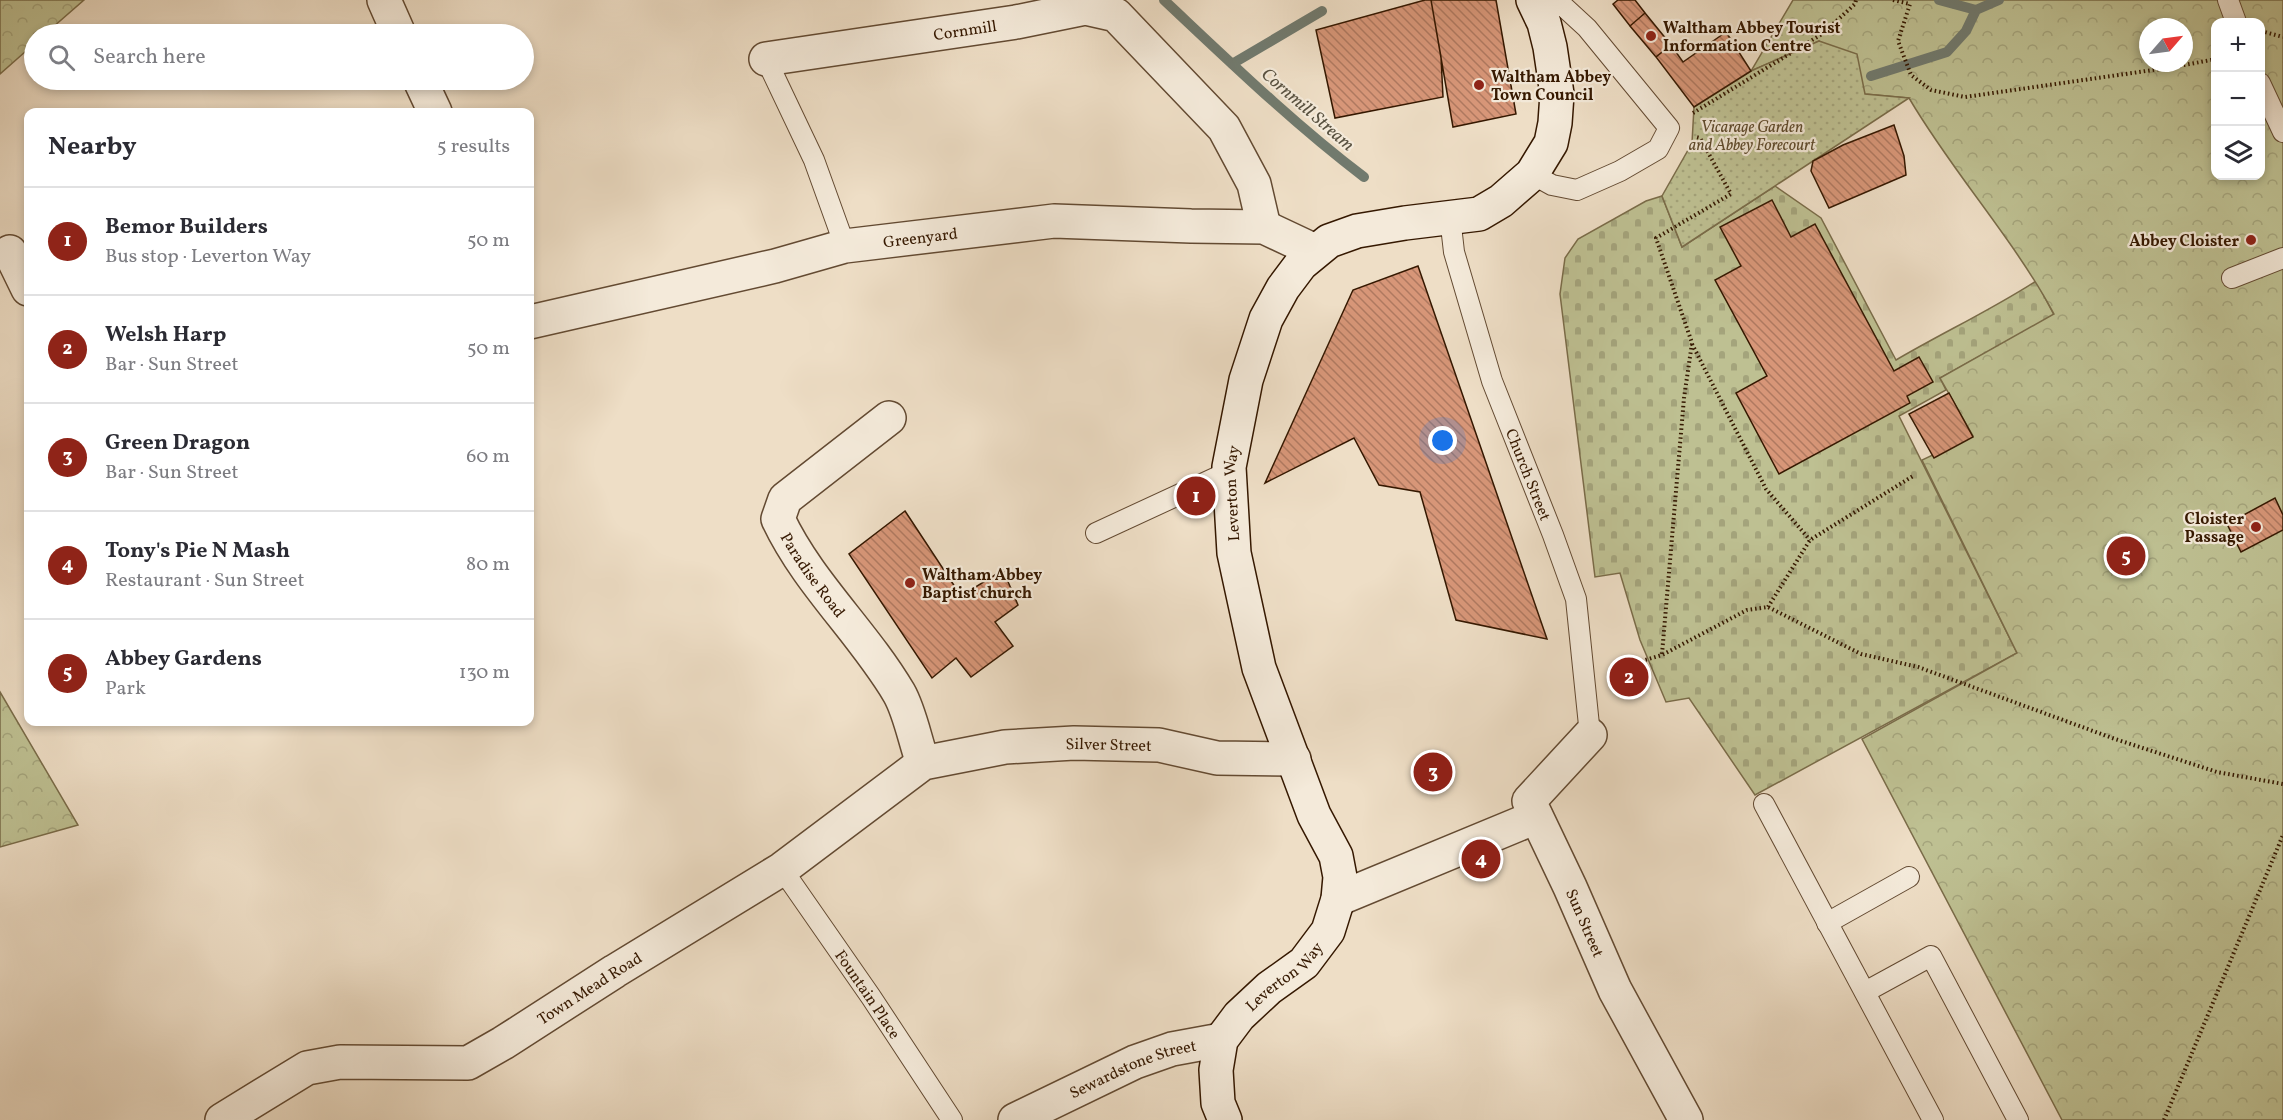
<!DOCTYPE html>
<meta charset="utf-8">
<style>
body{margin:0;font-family:Vollkorn,serif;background:#f2f2f3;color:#2b2b33}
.controls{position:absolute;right:18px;top:18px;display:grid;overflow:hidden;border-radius:12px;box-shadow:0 3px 9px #0003}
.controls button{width:54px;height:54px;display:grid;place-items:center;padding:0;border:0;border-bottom:2px solid #e1e1e2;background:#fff;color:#2b2b33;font:30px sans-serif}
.compass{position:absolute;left:2139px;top:18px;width:54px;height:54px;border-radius:50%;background:#fff;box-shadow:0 3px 9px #0003;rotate:62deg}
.you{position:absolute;left:1443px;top:441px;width:21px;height:21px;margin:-15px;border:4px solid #fff;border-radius:50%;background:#1a73e8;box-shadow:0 0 0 9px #1a73e833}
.badge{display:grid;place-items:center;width:39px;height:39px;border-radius:50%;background:#8f2418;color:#fff;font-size:20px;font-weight:700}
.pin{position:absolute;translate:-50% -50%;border:3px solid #fff;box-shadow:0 2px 6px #0006}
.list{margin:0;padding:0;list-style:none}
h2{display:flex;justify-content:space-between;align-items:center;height:78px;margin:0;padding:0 24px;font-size:26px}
h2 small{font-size:20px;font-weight:400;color:#7c7c81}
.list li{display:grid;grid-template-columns:39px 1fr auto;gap:18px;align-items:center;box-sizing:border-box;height:108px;padding:0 24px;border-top:2px solid #e1e1e2}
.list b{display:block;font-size:22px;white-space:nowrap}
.list p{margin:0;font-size:20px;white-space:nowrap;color:#7c7c81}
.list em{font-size:20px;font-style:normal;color:#7c7c81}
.icon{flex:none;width:33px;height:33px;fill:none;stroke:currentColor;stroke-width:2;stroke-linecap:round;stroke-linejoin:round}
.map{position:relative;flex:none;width:2283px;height:1120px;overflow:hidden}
.search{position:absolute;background:#fff;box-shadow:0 3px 9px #0003;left:24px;top:24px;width:510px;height:66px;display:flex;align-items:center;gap:15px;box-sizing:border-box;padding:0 21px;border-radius:33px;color:#7c7c81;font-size:22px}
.panel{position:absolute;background:#fff;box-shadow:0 3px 9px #0003;left:24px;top:108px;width:510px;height:618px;border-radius:12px}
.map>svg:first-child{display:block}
.cemetery{fill:url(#cemetery-stones);stroke:#7a6c49;stroke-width:1.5}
.park{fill:url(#park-crowns);stroke:#7a6c49;stroke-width:1.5;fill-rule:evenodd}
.garden{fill:url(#garden-dots);stroke:#7a6c49;stroke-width:1.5}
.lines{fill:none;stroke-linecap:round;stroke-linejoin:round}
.stream{stroke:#717a6e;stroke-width:10}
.building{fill:url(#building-back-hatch);stroke:#351800;stroke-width:1.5}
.lane-casing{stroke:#634a32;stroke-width:22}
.street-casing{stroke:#634a32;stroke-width:36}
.secondary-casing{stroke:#351800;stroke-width:36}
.path{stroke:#351800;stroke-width:4;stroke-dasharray:1.5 3;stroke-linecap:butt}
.lane{stroke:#f4eada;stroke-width:20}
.street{stroke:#f4eada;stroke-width:33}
.secondary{stroke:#f4eada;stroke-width:33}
.poi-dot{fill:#8f2418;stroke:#f4eada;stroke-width:2}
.labels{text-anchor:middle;stroke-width:4.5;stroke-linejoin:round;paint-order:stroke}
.poi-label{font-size:16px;font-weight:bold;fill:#351800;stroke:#f4eada;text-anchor:start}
.street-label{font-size:16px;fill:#351800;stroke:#f4eada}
.park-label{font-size:16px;font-style:italic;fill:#5e4a2c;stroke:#f4eada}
.water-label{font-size:18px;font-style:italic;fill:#585140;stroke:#f4eada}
</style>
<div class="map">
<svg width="2283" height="1120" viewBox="0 0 2283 1120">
<defs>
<pattern id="cemetery-stones" width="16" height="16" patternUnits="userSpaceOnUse" patternTransform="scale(1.5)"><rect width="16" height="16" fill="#bec092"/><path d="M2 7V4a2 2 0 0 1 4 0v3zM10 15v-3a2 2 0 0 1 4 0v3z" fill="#a4a47c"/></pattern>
<pattern id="park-crowns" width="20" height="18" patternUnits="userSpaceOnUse" patternTransform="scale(1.5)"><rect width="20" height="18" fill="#bec092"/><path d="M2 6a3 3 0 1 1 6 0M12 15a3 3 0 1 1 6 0" fill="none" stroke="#a4a47c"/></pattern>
<pattern id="garden-dots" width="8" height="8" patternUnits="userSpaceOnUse" patternTransform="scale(1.5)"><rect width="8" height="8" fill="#bec092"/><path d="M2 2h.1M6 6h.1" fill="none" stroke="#a4a47c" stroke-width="1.8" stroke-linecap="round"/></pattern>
<pattern id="building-back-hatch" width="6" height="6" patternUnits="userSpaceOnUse" patternTransform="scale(1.5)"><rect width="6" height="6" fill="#d79678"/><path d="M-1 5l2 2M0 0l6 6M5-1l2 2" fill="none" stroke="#af7960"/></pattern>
</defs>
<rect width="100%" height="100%" fill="#eedec6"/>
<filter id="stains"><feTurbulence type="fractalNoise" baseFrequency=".00333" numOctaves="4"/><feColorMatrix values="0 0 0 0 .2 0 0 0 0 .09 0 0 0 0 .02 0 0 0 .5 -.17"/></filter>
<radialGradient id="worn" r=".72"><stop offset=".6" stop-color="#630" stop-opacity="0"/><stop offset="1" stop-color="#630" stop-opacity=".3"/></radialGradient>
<!-- cemetery -->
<path class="cemetery" d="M 1775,186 L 1821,218 L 1896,360 C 1942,333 1991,310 2036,281 L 2054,315 L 1940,378 L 1946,390 L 1899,416 L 2017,653 L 1755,795 L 1689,698 L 1666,702 L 1640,640 L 1620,573 L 1595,577 L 1560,294 L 1565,258 L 1578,239 L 1646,201 L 1662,196 L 1682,247 Z"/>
<!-- park -->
<path class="park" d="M 0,0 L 84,0 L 45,34 L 34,34 L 34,44 L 0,74 Z
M 1793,0 L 2283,0 L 2283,1120 L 2062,1120 L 1862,739 L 2017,653 L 1922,460 L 1973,436 L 1940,378 L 2054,314 C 2013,238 1953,173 1909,98 L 1865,94 L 1819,41 L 1751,71 ZM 2216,22 L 2260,22 L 2260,176 L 2216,176 ZM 2148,27 L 2184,27 L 2184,63 L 2148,63 Z
M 0,692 L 78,825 L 0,847 Z"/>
<!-- garden -->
<path class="garden" d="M 1819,41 L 1857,54 L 1865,94 L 1909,98 L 1682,247 L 1662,196 L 1692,143 L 1694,107 L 1751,71 Z"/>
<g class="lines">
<!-- stream -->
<path class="stream" d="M 1164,0 C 1229,61 1293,123 1364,177
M 1939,0 L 1976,10 L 1999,0
M 1232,64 L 1322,11
M 1871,76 L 1947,52 L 1966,31 L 1976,10"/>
</g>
<!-- building -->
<path class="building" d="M 1425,0 L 1431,0 L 1441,57 L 1443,97 L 1335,118 L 1316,30 Z
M 1431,0 L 1496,0 L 1516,114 L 1453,127 Z
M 1618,0 L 1635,0 L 1645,13 L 1630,26 L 1613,4 Z
M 1645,13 L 1671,45 L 1656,57 L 1630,26 Z
M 1726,32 L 1751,71 L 1694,107 L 1656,57 L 1671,45 L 1683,62 Z
M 1894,125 L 1904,156 L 1906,175 L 1829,208 L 1811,171 L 1813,161 L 1843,145 Z
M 1772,200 L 1791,237 L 1815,224 L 1894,371 L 1919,357 L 1933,382 L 1907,396 L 1910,403 L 1779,474 L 1736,393 L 1767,376 L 1715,280 L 1741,266 L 1720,227 Z
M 1418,266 L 1547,639 L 1456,620 L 1420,492 L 1379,485 L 1354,438 L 1265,483 L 1353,290 Z
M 1949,393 L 1973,437 L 1934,458 L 1909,414 Z
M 2275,498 L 2283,515 L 2283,530 L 2241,552 L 2227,524 Z
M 905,511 L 961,596 L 1003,570 L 1018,605 L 995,622 L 1013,646 L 971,677 L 956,658 L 932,678 L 849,554 Z"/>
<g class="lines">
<defs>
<g id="lane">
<path d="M 2228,0 L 2236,22"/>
<path d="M 766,59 L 814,160 L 845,246"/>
<path d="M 2260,83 L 2283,132"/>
<path d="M 1532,174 L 1552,185 L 1577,190 L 1620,171 L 1658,149 L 1669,128 L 1587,28 L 1563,6 L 1537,6"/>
<path id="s1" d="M 1450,217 L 1454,252 L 1492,381 L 1553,535 L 1576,599 L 1590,735"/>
<path d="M 2232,278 L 2283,258"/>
<path d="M 1096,533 L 1230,471"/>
<path d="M 1764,804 L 1933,1120"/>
<path id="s2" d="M 782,869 L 871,997 L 952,1120"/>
<path d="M 1827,923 L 1909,877"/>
<path d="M 1865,992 L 1931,956 L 2018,1120"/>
</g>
<g id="street">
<path d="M 384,0 L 399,34"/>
<path id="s3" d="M 766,59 L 1016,22 L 1085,8 L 1116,15 L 1224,128 L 1254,184 L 1264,227"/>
<path d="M 420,80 L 435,112"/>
<path d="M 10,252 L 28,289"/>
<path id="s4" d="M 530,322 L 775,266 L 845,246 L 1054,221 L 1191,226 L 1264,227 L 1315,251"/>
<path id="s5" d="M 889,418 L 785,499 L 778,519 C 808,583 863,632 899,693 C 910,712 915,741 923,763"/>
<path id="s6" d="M 1590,735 L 1529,801 L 1570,887 L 1615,990 L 1686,1120"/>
<path d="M 1338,899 L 1536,817"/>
<path id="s7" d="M 222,1120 L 307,1068 L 340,1062 L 468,1063 L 503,1043 L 615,971 L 782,869 L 923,763 L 1005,747 L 1074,743 L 1159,745 L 1217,758 L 1294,759"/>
<path id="s8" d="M 1015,1120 L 1135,1062 L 1172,1049 L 1221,1040"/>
</g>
<g id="secondary">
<path id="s9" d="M 1225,1120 L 1218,1103 L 1216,1070 L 1221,1040 L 1239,1016 L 1269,988 L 1304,963 L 1328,931 L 1338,899 L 1340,877 L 1336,856 L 1314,815 L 1259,668 L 1234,553 L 1229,467 L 1246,380 L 1266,319 L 1283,288 L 1301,264 L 1329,241 L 1357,231 L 1405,223 L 1479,214 L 1501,201 L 1532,174 L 1551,143 L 1555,123 L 1557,94 L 1550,47 L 1544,23 L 1533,0"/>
</g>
</defs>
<!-- lane casing -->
<use href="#lane" class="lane-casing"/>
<!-- street casing -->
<use href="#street" class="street-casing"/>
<!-- secondary casing -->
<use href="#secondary" class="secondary-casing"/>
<!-- path -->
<path class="path" d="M 1893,0 L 1910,4 L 1898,41 L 1911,75 L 1931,90 L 1965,97 L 2174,67 L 2216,59
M 2261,31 L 2283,37
M 1693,113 L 1822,34 L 1855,4 L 1856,0
M 1692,344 L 1766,489 L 1810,540
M 1768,607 L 1810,540 L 1913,476
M 1662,654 L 1684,398 L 1692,343 L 1656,238 L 1731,194 L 1700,138 L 1696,137
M 1611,670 L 1662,655 L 1747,610 L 1768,607 L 1861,654 L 1918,667 L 2115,739 L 2217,772 L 2283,784
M 2164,1120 L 2283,835"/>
<!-- lane -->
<use href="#lane" class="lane"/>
<!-- street -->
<use href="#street" class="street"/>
<!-- secondary -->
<use href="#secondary" class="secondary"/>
</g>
<!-- markers -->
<g class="poi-dot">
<circle cx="1651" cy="36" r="6"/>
<circle cx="1479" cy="85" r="6"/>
<circle cx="2251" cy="240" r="6"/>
<circle cx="2256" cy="527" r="6"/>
<circle cx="910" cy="583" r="6"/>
</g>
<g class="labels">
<!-- poi labels -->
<g class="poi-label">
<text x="1663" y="33">Waltham Abbey Tourist<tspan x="1663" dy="18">Information Centre</tspan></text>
<text x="1491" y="82">Waltham Abbey<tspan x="1491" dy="18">Town Council</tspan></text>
<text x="2239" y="246" text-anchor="end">Abbey Cloister</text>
<text x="2244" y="524" text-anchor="end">Cloister<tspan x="2244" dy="18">Passage</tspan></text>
<text x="922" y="580">Waltham Abbey<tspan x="922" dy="18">Baptist church</tspan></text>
</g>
<!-- street labels -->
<g class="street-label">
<text dy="6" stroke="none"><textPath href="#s3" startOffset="201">Cornmill</textPath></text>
<text dy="6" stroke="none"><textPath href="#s4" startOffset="400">Greenyard</textPath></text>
<text dy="6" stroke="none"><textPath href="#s1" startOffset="270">Church Street</textPath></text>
<text dy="6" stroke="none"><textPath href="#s9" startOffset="694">Leverton Way</textPath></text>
<text dy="6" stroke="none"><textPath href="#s5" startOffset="219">Paradise Road</textPath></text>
<text dy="6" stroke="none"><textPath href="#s7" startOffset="994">Silver Street</textPath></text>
<text dy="6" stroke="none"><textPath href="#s6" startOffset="224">Sun Street</textPath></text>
<text dy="6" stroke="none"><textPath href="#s9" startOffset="172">Leverton Way</textPath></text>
<text dy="6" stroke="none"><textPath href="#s7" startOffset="404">Town Mead Road</textPath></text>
<text dy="6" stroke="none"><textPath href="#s2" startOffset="152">Fountain Place</textPath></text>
<text dy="6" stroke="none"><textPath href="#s8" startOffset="129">Sewardstone Street</textPath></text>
</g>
<!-- park labels -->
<g class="park-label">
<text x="1752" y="132">Vicarage Garden<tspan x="1752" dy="18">and Abbey Forecourt</tspan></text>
</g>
<!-- water labels -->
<g class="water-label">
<text transform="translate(1308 109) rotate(41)" y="6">Cornmill Stream</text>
</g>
</g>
<rect width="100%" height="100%" filter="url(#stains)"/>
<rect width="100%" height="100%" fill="url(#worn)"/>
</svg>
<div class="controls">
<button>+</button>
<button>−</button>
<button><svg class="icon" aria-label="layers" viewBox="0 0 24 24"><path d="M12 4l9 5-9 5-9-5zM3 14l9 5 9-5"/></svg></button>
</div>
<svg class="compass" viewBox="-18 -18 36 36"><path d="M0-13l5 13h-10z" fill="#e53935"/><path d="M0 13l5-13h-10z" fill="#7c7c81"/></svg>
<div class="you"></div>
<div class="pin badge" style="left:1196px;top:496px">1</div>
<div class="pin badge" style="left:1629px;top:677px">2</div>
<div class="pin badge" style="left:1433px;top:772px">3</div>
<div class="pin badge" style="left:1481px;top:859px">4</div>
<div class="pin badge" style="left:2126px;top:556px">5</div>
<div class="search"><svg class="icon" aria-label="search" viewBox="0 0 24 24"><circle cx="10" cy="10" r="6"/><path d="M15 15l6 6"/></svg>Search here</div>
<section class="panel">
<h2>Nearby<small>5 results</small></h2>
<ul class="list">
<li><span class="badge">1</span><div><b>Bemor Builders</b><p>Bus stop · Leverton Way</p></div><em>50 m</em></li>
<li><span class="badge">2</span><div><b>Welsh Harp</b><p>Bar · Sun Street</p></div><em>50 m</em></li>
<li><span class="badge">3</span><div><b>Green Dragon</b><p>Bar · Sun Street</p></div><em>60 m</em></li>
<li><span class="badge">4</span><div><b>Tony's Pie N Mash</b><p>Restaurant · Sun Street</p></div><em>80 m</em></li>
<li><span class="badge">5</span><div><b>Abbey Gardens</b><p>Park</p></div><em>130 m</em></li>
</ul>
</section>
</div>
